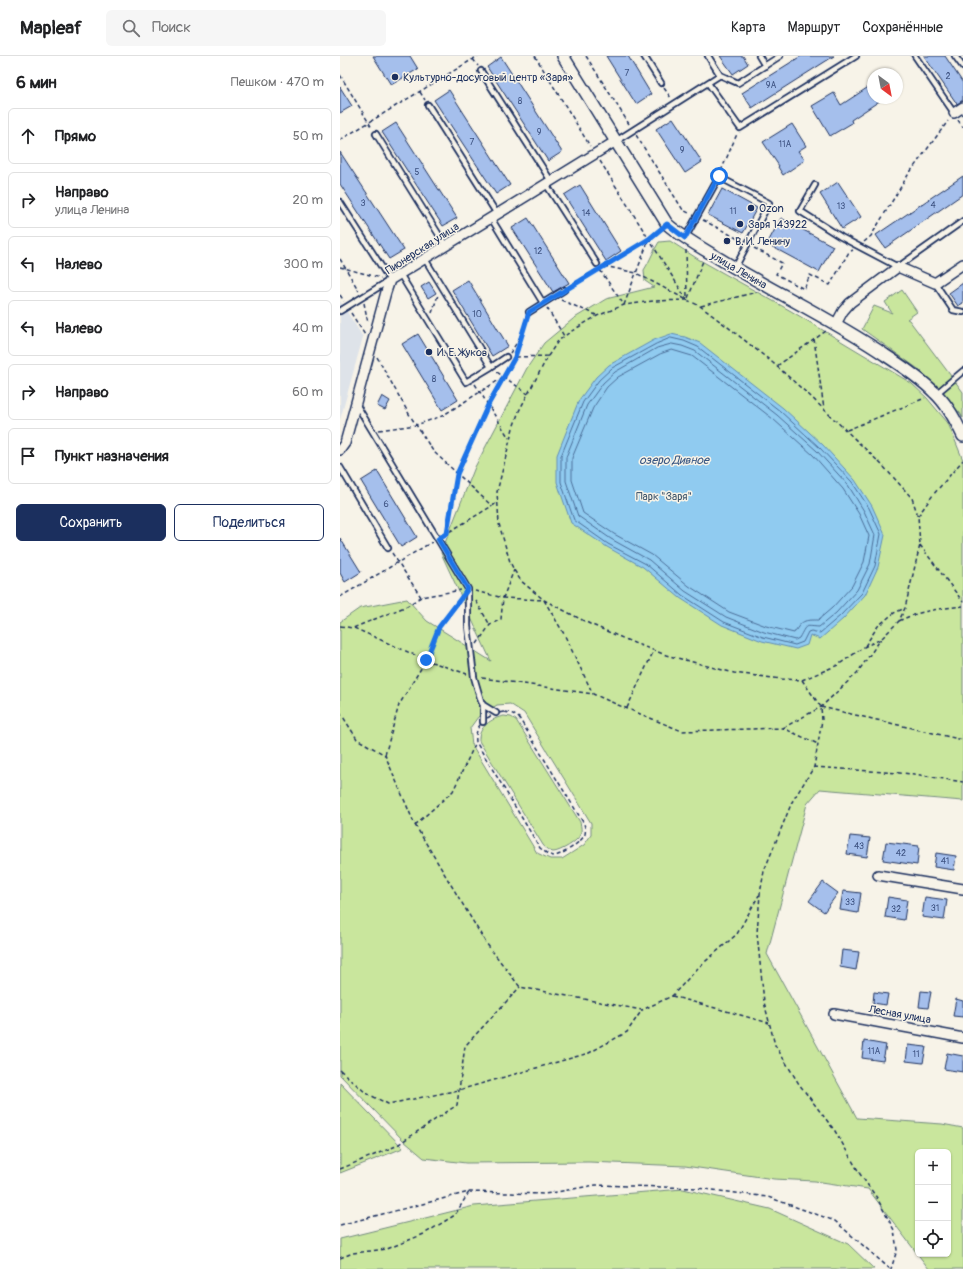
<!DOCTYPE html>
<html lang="ru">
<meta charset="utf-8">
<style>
body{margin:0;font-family:Pangolin,sans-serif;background:#f6f6f6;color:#202124}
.controls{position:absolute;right:12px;bottom:12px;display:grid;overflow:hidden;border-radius:6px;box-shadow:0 1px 3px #0004}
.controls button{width:36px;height:36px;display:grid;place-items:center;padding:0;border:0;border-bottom:1px solid #e0e0e0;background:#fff;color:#202124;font:20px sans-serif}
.compass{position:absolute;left:527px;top:12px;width:36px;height:36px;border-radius:50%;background:#fff;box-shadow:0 1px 3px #0004;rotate:148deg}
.stop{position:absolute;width:12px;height:12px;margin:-9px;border:3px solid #1a73e8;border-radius:50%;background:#fff}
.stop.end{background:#1a73e8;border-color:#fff;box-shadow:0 1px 4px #0008}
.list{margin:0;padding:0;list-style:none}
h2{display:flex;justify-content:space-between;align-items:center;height:52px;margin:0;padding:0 16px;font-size:17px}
h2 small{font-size:13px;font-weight:400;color:#757577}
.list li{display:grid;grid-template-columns:26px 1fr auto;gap:12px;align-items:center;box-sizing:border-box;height:56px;margin:0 8px 8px;padding:0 8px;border:1px solid #e0e0e0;border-radius:6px}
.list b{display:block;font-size:15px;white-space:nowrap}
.list p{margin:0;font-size:13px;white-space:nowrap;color:#757577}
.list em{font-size:13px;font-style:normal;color:#757577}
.actions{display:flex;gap:8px;padding:12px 16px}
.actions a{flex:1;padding:9px 0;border:1px solid #1b2f5e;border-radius:6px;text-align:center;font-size:14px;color:#1b2f5e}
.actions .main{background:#1b2f5e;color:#fff}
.icon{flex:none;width:22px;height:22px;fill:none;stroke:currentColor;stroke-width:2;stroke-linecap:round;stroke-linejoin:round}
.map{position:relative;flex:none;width:623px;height:1213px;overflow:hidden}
header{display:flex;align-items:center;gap:24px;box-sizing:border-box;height:56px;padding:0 20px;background:#fff;border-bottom:1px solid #e0e0e0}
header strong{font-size:19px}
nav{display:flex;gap:22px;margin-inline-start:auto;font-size:14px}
.search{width:280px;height:36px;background:#f6f6f6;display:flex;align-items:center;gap:10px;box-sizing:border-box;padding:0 14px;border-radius:6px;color:#757577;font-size:15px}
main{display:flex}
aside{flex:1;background:#fff}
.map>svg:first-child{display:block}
.built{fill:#dee3e9}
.green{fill:#c9e69d;stroke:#728a7e;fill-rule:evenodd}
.water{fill:#90cbf0;stroke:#618db6}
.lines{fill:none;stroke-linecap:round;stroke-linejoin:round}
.shore{stroke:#4a6d98;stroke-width:1}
.building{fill:#a5bfec;stroke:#1b2f5e}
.service-casing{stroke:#1b2f5e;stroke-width:8}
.minor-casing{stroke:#1b2f5e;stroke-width:12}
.tertiary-casing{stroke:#1b2f5e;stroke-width:14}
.path{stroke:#1b2f5e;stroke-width:1.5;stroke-dasharray:4 3;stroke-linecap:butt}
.service{stroke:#f7f3e8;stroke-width:4.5}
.minor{stroke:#f7f3e8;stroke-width:9}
.tertiary{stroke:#f7f3e8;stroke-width:11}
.route{stroke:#1a73e8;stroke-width:5}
.poi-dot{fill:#1b2f5e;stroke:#f7f3e8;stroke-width:1.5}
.labels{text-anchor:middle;stroke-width:3;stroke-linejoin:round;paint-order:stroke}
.number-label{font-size:9px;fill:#3e5382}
.poi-label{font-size:11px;fill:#1b2f5e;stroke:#f7f3e8;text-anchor:start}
.street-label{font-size:11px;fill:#1b2f5e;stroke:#f7f3e8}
.park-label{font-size:11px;fill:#3e546b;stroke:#f7f3e8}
.water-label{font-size:12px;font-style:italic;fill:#385682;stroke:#f7f3e8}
</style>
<header>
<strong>Mapleaf</strong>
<div class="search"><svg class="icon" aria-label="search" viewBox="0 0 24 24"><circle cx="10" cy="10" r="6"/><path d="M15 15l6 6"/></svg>Поиск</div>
<nav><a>Карта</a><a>Маршрут</a><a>Сохранённые</a></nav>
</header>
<main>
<aside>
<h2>6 мин<small>Пешком · 470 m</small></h2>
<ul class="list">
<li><svg class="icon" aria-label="ahead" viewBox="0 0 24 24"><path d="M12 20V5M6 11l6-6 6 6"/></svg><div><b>Прямо</b></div><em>50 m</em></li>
<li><svg class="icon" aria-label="right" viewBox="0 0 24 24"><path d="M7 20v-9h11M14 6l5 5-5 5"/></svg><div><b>Направо</b><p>улица Ленина</p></div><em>20 m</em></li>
<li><svg class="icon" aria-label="left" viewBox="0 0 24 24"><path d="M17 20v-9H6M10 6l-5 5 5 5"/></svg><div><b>Налево</b></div><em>300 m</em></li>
<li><svg class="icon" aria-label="left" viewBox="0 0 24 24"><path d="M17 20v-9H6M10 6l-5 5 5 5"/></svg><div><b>Налево</b></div><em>40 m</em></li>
<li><svg class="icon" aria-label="right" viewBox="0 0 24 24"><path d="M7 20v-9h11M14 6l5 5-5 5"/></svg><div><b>Направо</b></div><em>60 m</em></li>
<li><svg class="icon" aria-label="arrive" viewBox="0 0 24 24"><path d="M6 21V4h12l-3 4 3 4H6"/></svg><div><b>Пункт назначения</b></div></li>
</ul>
<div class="actions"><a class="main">Сохранить</a><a>Поделиться</a></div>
</aside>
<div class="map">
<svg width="623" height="1213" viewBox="0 0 623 1213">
<rect width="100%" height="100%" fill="#f7f3e8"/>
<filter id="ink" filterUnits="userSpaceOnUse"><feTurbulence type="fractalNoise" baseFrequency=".025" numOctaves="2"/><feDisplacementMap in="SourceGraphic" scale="8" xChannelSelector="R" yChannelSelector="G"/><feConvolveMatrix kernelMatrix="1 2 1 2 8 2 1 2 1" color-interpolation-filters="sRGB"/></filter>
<g filter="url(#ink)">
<!-- built -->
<path class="built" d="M 0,245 L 23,281 L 0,364 Z"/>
<!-- green -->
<path class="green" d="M 330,185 L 358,203 L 451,255 L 571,327 L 587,342 L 608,367 L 623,404 L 623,745 L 480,733 L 467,748 L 427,898 L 517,1062 L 602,1068 L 623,1072 L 623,1213 L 589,1213 L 528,1133 L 475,1125 L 434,1123 L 345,1110 L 249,1106 L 126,1107 L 84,1102 L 64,1085 L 0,1019 L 0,566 L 20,552 L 67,543 L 87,565 L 151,605 L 101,497 L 135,411 L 187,312 L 204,287 L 233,263 L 266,243 L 314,231 L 305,225 L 304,214 C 310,205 313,195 319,186 ZM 170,648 L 184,657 L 251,767 L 251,779 L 244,789 L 222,803 L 210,803 L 197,797 L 132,689 L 130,672 L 138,661 L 157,649 ZM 578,1096 L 608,1096 L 608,1198 L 578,1198 Z
M 562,234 L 577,256 L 567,263 L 569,264 L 623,336 L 623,362 L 620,357 L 581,315 L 522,273 L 534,250 L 552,257 L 545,246 Z
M 164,660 L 171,661 L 176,664 L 240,766 C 241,771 242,774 240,779 C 238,785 220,796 213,796 C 209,795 206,793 203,789 L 139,685 C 138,671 152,662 164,660 Z
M 0,1027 L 63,1092 L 0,1117 Z
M 343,1133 L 430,1153 L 508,1188 L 534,1213 L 0,1213 L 0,1183 L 134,1150 Z"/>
<!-- water -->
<path class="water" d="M 331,278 L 345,281 L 360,287 L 443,352 L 483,389 L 515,424 L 532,450 L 545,479 L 538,511 L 525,539 L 503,563 L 480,583 L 470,579 L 467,589 L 456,593 L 422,585 L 382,569 L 340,542 L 303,511 L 267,491 L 231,467 L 217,426 L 217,399 L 239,344 L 256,321 L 269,309 L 314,284 Z"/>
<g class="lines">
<!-- shore -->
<path class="shore" d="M 331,282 L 344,285 L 358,291 L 440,355 L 480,392 L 512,426 L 529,452 L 541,478 L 535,510 L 522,537 L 500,560 L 480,577 L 471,575 L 468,576 L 463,586 L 455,589 L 423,581 L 384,566 L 342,539 L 306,508 L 268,488 L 234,464 L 221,426 L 221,400 L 243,346 L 259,324 L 272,312 L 316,288 Z
M 332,288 L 342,290 L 355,295 L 437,359 L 477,395 L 508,429 L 524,455 L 535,479 L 530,508 L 517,534 L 496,557 L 479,571 C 463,570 467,568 459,582 L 455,584 L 424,576 L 386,561 L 345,535 L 309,504 L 271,483 L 238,460 L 226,425 L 226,401 L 247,349 L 263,327 L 275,316 L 317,292 Z
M 332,294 L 352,300 L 433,363 L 473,399 L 503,433 L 519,458 L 529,480 L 524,506 L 512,530 L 492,552 L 478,564 C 464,564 462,564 454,577 L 426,570 L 389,556 L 349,530 L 312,499 L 274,478 L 243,457 L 232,424 L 232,402 L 253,352 L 267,331 L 278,321 L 320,298 Z"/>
</g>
<!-- building -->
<path class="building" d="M 33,0 L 70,0 L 78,13 L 51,29 Z
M 266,0 L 288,0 L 311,38 L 296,48 Z
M 380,0 L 403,0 L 408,8 L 393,18 Z
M 461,0 L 494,0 L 412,52 L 402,37 Z
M 584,0 L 605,0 L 623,27 L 623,44 L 617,48 Z
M 161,1 L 222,96 L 208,105 L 147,11 Z
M 533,28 L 533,42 L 544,42 L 511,64 L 512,67 L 490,80 L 472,50 L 494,37 L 501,49 Z
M 0,31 L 12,50 L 0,57 Z
M 109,34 L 170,129 L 156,138 L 94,44 Z
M 333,62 L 362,106 L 345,117 L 316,73 Z
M 56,67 L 117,162 L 103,170 L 42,76 Z
M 452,68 L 466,90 L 458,95 L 465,104 L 443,119 L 438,111 L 439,110 L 423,86 Z
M 0,96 L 64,194 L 49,203 L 0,128 Z
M 623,120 L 623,138 L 545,192 L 536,179 Z
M 498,126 L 521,161 L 502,173 L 480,138 Z
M 240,129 L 281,195 L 266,205 L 224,139 Z
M 382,133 L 417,152 L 403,177 L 368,159 Z
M 188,162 L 229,227 L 213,236 L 172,172 Z
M 441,162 L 493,190 L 479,216 L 427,188 Z
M 128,224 L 168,290 L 152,300 L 112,234 Z
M 89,226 L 96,237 L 88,242 L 81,231 Z
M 623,227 L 623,247 L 618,250 L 609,237 Z
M 78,278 L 118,344 L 102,354 L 62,288 Z
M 42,340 L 50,345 L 45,354 L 37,350 Z
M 37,415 L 77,481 L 61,491 L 21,425 Z
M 0,482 L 21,516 L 5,526 L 0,517 Z
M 510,780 L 530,782 L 527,801 L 507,798 Z
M 546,786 L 579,790 L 577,809 L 543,804 Z
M 596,797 L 616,800 L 614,814 L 594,811 Z
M 483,826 L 498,837 L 484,856 L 469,845 Z
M 503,835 L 521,837 L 518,857 L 500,854 Z
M 548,841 L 567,844 L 564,864 L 545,861 Z
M 585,841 L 607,844 L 604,864 L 582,861 Z
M 502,894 L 519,896 L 516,914 L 500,911 Z
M 581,935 L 591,936 L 588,952 L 579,951 Z
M 534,936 L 548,938 L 546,949 L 533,947 Z
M 616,943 L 623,945 L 623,961 L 613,960 Z
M 524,985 L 546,989 L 543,1005 L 522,1002 Z
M 568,989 L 586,991 L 583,1007 L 566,1005 Z
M 607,997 L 623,1000 L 623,1016 L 604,1013 Z"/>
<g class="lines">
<defs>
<path id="service" d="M 304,0 L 321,27
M 368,0 L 380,19 L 398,27 L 440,0
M 419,0 L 425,10
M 575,0 L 614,57
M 615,0 L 623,11
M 141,15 L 211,125
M 368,27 L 400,72 L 516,0
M 88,49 L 157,158
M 36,78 L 106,190
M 276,85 L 380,19
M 206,128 L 257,208
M 475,129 L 460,155 L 501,181 L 558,211 L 623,165
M 0,146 L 50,224 L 0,255
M 151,162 L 203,247
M 345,182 L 379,121 L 429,147 L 395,212
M 60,218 L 126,326 L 151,311 L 85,203
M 595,227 L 613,254 L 623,256
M 189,256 L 224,234
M 151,311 L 166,301
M 597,337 L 623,315
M 16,348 L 128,533 L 128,570 L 134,621 L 141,645 L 143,649 L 143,666
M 0,411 L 48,492
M 143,649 L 156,657"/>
<path id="minor" d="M 614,57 L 623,51
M 496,268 L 503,255 L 510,247 L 558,211 L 595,227 L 623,208
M 0,394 L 5,387 L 46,236 L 50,224 L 276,85
M 538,819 L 623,833
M 494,958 L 623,982"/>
<path id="tertiary" d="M 223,0 L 327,168 C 343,182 362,192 380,203 C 434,236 492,263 545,299 C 562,310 581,323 595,337 C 608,349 616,365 623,380"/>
</defs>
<!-- service casing -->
<use href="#service" class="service-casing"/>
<!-- minor casing -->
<use href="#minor" class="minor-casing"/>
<!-- tertiary casing -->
<use href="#tertiary" class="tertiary-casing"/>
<!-- path -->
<path class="path" d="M 195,0 L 250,90
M 246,0 L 289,68
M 133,3 L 138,10
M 0,19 L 32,72
M 324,32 L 331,42
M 80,36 L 85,44
M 618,64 L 623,71
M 296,79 L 343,154 L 351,158
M 0,84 L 138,0
M 260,105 L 347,244
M 381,115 L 397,78
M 363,164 L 402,185
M 524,186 L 531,180 L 568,119 L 608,65
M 414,192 L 442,207 L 436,218 L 464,233 L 470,219 L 490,229 L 509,196 L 513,194
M 346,194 L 347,242
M 0,203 L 19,235
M 264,210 L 296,217 L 345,243
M 0,211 L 41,222
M 263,211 L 308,184
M 260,214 L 284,249
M 229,231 L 257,214
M 0,239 L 4,245
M 348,242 L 363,205
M 221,244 L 256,259
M 347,244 L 360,250 L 393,275 L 433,307 L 469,339 L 543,410 L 572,442 L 578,460 L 580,489 L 565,552 L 559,565 L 541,583 L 524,591 L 498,609 L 462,624 L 441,623 L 394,617 L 326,599 L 294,587 L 250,568 L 204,544 L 181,525 L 174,514 L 170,506 L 159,468 L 157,436 L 173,372 L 179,355 L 208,300 L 218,285 L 230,276 L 257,260 L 284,249 L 313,245 Z
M 24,247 L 28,267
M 284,249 L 309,183 L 320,174
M 361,250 L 417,236
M 207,252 L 224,280
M 11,257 L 25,279
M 92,257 L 98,239
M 474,283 L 484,353
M 170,297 L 180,282
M 37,301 L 69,358 L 93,395 L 152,450
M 176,301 L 208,300
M 437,310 L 486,275
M 157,316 L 188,338
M 135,328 L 169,382
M 39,374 L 76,369 L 102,360 L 162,322
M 507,374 L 585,342
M 578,460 L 593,439 L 623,404
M 107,477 L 117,418 L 148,349 L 175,301 L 187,261
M 104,479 L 157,447
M 580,489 L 623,546
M 52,497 L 81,541
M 135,535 L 163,542 L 204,544 L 224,578 L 253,638 L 278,649 L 342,675 L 443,672 L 478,688
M 0,541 L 92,486
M 136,545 L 150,569
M 559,565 C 581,554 599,553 623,550
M 0,570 L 13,572 L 67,550 L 81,541 L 121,534
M 14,572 L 86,604 L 127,618
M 137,588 L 150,569 L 161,563 L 163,542 L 174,514
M 525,590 L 538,570 L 554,557 L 565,552
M 142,622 L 253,638
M 462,624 L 481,651 L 482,664 L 474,711 L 452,746 L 424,815 L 420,838 L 417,877 L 424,946 L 435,989 L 459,1028 L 495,1075 L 520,1118 L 537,1142 L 554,1174 L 557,1194 L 551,1213
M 481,651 L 623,684
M 287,652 L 314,594
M 0,656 L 17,683 L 45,699 L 75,769 L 146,887 L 180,931 L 302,954 L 332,940 L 359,911 L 397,878 L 419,839
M 165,656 L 173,658 L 179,662 L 243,766 C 245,770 246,774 245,778 C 243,785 221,800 214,800 C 208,799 205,796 200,792 L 136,686 C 134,668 148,658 165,656 Z
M 443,672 L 481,651 L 517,617 L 541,583
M 45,699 L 59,649 L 86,604 L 99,571 L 121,543
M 474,711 L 574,718 L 623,726
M 75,769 L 113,735 L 136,686
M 332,940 L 429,967
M 0,1014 L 26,1037 L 48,1048 L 119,1034 L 249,997 L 287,976 L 302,954
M 0,1113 L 56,1090 L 117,1049 L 125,990 L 180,931
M 0,1169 L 129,1136 L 205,1138 L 256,1129 L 357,1132 L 428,1141 L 495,1165 L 550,1213
M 0,1202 L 13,1197 L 47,1193 L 84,1178 L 115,1159 L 129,1136"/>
<!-- service -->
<use href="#service" class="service"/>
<!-- minor -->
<use href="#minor" class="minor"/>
<!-- tertiary -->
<use href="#tertiary" class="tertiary"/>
</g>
</g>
<g class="lines" filter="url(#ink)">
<!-- route -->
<path class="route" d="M 86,604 L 99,571 L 128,533 L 98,483 L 107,477 L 117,418 L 148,349 L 175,301 L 189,256 L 309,183 L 327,168 L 345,182 L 379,120"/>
</g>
<!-- markers -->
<g class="poi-dot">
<circle cx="55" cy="21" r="4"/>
<circle cx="411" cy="152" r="4"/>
<circle cx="400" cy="168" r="4"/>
<circle cx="387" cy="185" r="4"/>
<circle cx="89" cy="296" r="4"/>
</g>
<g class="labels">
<!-- number labels -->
<g class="number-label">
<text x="287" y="20">7</text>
<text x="608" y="23">2</text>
<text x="431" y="32">9А</text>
<text x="180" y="48">8</text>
<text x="199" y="79">9</text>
<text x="132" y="89">7</text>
<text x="445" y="91">11А</text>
<text x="342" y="97">9</text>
<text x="77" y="119">5</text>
<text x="23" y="150">3</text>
<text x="593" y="152">4</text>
<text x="501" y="153">13</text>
<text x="393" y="158">11</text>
<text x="246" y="160">14</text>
<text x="198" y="198">12</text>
<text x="137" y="261">10</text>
<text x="94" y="326">8</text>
<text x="46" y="451">6</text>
<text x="519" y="793">43</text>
<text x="561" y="800">42</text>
<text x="605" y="808">41</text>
<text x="510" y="849">33</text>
<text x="595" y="855">31</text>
<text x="556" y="856">32</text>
<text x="534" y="998">11А</text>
<text x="576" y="1001">11</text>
</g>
<!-- poi labels -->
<g class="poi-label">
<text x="63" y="25">Культурно-досуговый центр «Заря»</text>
<text x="419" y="156">Ozon</text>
<text x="408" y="172">Заря 143922</text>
<text x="395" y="189">В. И. Ленину</text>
<text x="97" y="300">И. Е. Жуков</text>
</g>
<!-- street labels -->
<g class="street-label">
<text transform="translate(82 192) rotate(-33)" y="4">Пионерская улица</text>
<text transform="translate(399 214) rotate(30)" y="4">улица Ленина</text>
<text transform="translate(560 958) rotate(10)" y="4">Лесная улица</text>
</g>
<!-- park labels -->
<g class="park-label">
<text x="324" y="444">Парк "Заря"</text>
</g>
<!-- water labels -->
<g class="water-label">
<text x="334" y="408">озеро Дивное</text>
</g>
</g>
</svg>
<div class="controls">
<button>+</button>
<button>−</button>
<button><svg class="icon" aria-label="locate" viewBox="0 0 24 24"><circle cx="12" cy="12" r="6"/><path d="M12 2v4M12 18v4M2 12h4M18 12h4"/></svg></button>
</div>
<svg class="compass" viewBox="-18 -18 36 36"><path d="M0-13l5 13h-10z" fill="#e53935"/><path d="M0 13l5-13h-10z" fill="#757577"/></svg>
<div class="stop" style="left:379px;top:120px"></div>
<div class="stop end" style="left:86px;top:604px"></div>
</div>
</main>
